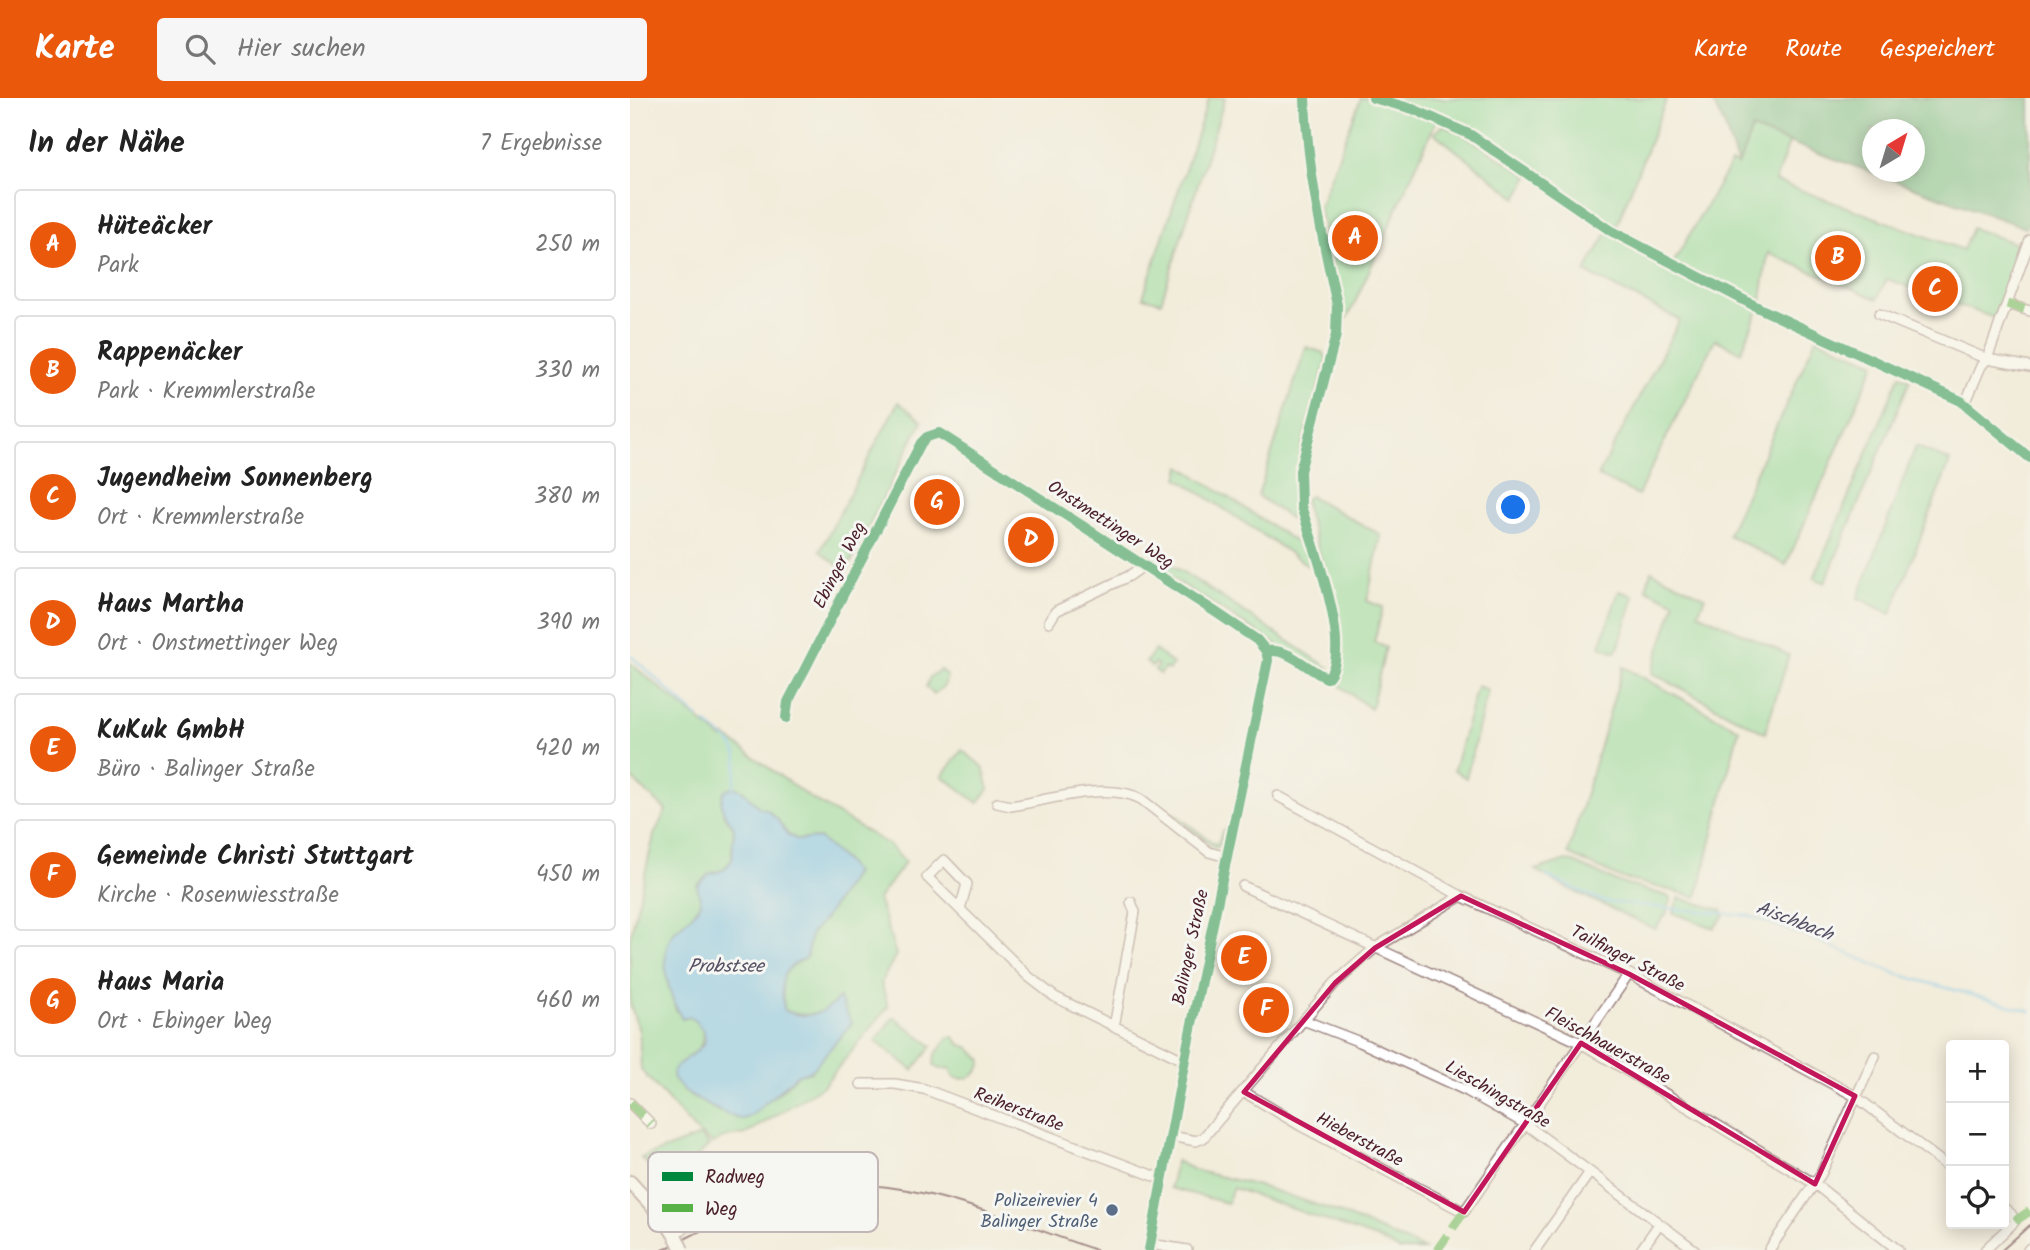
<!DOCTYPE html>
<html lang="de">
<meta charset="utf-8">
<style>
body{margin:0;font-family:Kalam,sans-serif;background:#f6f6f6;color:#222}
.controls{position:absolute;right:21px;bottom:21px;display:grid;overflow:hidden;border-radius:7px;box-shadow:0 4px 18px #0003}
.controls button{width:63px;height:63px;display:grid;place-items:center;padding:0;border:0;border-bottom:2px solid #e0e0e0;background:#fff;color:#222;font:35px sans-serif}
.compass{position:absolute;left:1232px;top:21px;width:63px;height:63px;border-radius:50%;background:#fff;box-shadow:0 4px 18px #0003;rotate:38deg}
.you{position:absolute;left:884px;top:410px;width:24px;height:24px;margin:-18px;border:5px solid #fff;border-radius:50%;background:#1a73e8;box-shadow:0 0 0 10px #1a73e833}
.badge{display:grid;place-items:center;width:46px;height:46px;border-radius:50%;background:#ea580c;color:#fff;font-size:23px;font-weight:700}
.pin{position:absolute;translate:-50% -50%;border:4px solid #fff;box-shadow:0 2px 7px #0006}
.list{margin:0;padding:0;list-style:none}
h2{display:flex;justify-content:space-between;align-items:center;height:91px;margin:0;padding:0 28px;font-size:30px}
h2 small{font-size:23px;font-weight:400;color:#767676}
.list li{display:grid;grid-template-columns:46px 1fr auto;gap:21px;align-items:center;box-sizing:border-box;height:112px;margin:0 14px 14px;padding:0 14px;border:2px solid #e0e0e0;border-radius:7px}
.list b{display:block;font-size:26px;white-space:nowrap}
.list p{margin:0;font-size:23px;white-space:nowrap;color:#767676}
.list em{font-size:23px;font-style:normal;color:#767676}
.icon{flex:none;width:38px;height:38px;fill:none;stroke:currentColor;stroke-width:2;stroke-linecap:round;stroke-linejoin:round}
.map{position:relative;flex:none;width:1400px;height:1152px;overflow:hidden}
header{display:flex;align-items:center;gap:42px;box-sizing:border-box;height:98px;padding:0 35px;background:#ea580c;color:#fff}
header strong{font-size:33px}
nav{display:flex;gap:38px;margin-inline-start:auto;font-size:24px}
.search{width:490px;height:63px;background:#f6f6f6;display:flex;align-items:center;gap:18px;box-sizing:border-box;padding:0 24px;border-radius:7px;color:#767676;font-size:26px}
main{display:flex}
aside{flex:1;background:#fff}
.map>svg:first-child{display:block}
.green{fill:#8ada99;stroke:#6a7c62;stroke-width:2;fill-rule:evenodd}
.forest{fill:#6fba81;stroke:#5c6c56;stroke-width:2;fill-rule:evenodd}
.water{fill:#73c1ed;stroke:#5e708c;stroke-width:2}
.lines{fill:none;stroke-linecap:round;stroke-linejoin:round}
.stream{stroke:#73c1ed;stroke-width:2.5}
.minor-casing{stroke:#9e8683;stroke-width:12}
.major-casing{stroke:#9e8683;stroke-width:16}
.minor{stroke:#fff;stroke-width:9}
.major{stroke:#fff;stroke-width:12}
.tram{stroke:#4a1f2b;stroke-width:2}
.major-bridge-casing{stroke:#9e8683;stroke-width:16;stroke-linecap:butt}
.major-bridge{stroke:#fff;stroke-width:12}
.quiet{stroke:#57b146;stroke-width:9;stroke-dasharray:18 9;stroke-linecap:butt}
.cycleway-casing{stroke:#f6f6f2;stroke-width:15}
.cycleway{stroke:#00873e;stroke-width:10}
.marked{fill:none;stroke:#c2185b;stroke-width:5;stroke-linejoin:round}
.service-dot{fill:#5c6f8a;stroke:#f6f6f2;stroke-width:2.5}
.labels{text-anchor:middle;stroke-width:6;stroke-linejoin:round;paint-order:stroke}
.street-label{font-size:18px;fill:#4a1f2b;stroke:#f6f6f2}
.service-label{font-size:18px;fill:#4e5e75;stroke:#f6f6f2;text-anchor:end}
.water-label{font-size:19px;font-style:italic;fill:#565065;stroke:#f6f6f2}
.key{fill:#f6f6f2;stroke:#c2b6b6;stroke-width:2}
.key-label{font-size:19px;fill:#4a1f2b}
</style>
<header>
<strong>Karte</strong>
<div class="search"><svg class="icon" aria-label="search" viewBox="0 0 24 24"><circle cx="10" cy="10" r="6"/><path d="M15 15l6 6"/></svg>Hier suchen</div>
<nav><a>Karte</a><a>Route</a><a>Gespeichert</a></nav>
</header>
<main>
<aside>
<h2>In der Nähe<small>7 Ergebnisse</small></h2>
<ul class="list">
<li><span class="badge">A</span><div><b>Hüteäcker</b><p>Park</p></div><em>250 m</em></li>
<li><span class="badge">B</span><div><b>Rappenäcker</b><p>Park · Kremmlerstraße</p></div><em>330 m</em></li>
<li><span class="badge">C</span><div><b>Jugendheim Sonnenberg</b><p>Ort · Kremmlerstraße</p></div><em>380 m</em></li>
<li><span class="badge">D</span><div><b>Haus Martha</b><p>Ort · Onstmettinger Weg</p></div><em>390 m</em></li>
<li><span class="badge">E</span><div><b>KuKuk GmbH</b><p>Büro · Balinger Straße</p></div><em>420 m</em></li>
<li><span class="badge">F</span><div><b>Gemeinde Christi Stuttgart</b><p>Kirche · Rosenwiesstraße</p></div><em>450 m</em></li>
<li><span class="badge">G</span><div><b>Haus Maria</b><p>Ort · Ebinger Weg</p></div><em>460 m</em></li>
</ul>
</aside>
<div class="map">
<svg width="1400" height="1152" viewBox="0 0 1400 1152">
<rect width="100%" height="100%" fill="#f6f6f2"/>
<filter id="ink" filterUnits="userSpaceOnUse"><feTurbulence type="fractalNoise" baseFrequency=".0143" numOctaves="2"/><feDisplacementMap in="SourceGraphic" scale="14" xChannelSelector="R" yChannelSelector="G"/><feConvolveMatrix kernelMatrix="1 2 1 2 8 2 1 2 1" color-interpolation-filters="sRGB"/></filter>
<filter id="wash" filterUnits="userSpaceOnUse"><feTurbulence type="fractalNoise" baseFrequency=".00686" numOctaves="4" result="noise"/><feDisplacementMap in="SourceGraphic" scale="28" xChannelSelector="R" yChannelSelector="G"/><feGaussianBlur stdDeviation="1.57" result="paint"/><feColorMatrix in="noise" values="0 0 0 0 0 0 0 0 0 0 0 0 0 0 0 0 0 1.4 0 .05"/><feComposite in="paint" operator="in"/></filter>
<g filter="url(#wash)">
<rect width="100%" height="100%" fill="#f2ecdb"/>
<!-- green -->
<path class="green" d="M 579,0 L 595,0 L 531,204 L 513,199 Z
M 731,0 L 1037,0 L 985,132 C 924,96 873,47 808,19 L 722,211 L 712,228 L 709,201 L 689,109 Z
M 814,27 L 834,37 L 899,78 L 887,100 L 804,35 Z
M 1122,31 L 1159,45 L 1145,83 L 1333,152 L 1342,130 L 1390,147 L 1364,220 L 1257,181 L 1247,201 L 1138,155 L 1130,208 L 1111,254 L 1085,241 L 1008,397 L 968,378 L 1050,222 L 955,174 L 978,133 L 1042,167 L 1101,65 L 1108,67 Z
M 1186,240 L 1245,265 L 1156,467 L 1098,437 Z
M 676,249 L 694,255 L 697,262 C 680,318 657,370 673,429 L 628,398 Z
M 1270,277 L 1280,282 L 1195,485 L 1184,480 Z
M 268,304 L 292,323 L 216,474 L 190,453 Z
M 1286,348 L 1320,363 L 1261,516 L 1228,500 Z
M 551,368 L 681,454 L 688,474 L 548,380 Z
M 680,398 L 751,437 L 737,503 L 753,509 L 744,544 L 756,549 L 741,611 L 709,587 L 709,523 L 676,409 L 675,401 Z
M 524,455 L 699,570 L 694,573 L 688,573 L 520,466 Z
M 1021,473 L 1075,499 L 1068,515 L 1159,557 L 1135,635 L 1022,575 L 1045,504 L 1016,491 Z
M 989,493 L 1004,498 L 989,548 L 985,554 L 970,548 Z
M 525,552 L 543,566 L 539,572 L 535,570 L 530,576 L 525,572 L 528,567 L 525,565 L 522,569 L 516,564 Z
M 0,565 L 92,641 L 95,638 L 179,699 L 259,747 L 275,764 L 248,801 L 266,857 L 251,884 L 258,909 L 193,988 L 116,1036 L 95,1039 L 83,1046 L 64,1031 L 11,972 L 9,933 L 0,906 L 0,840 L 24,737 L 36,712 L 0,679 ZM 112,692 L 130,710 L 147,721 L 158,737 L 168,742 L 189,740 L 225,775 L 192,824 L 181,835 L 176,860 C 145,874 152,885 154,912 C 168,919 187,918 200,910 L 181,974 L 168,976 L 151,993 L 113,1021 L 89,1013 L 59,996 L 54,962 C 70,956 75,944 72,928 L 60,919 L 46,912 L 41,893 L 44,834 L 68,812 L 71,805 L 67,787 L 79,776 L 93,772 L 102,762 L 104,729 L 93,716 Z
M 993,569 L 1109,631 L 1067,799 L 988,779 L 938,756 Z
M 310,572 L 317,578 L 314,588 L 304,596 L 296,589 L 300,579 Z
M 847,588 L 858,592 L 836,680 L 824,672 Z
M 332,652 L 353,669 L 359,691 L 348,705 L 312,678 Z
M 538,711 L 585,746 L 588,745 L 592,733 L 594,732 L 591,748 L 585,750 L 538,714 Z
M 933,763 L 944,764 L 985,783 L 1037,798 L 1041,800 L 1036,816 L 1025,831 L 935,789 L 905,772 Z
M 1049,800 L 1092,812 L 1094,818 L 1084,830 L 1043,815 Z
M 264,919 L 302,948 L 283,972 L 245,943 Z
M 319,939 L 324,939 L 331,947 L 338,949 L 352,962 C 350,977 337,984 323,979 L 320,970 L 310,971 L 304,968 L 305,957 Z
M 70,1038 L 79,1047 L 66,1060 L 33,1080 L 11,1060 Z
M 546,1063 L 564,1072 L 633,1089 L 702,1112 L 796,1152 L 770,1152 L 746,1140 L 603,1090 L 597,1105 L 540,1090 Z"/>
<!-- forest -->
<path class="forest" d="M 1080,0 L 1400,0 L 1400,124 L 1396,130 L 1122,31 L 1108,68 L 1094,26 ZM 1242,32 L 1284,32 L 1284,74 L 1242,74 Z"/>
<!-- water -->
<path class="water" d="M 103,689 L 112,692 L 130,710 L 136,711 L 147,721 L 158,737 L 168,742 L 189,740 L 214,762 L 225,775 L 192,824 L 181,835 L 176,860 C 146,873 152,885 154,912 C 175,922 194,917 209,900 L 222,925 L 180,974 L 168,976 L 121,1018 C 117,1020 115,1021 111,1021 C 97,1019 43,992 43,977 C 44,956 101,952 60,919 L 52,921 C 39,899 26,855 45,833 C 54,823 65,817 71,805 L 67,788 L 79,776 L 93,772 L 102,762 L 104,729 C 94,717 88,709 94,693 Z"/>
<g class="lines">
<!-- stream -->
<path class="stream" d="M 0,557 L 69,620
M 75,625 C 106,648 113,649 103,689
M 916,778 L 975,804 L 1120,818 L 1179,839 L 1267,876 L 1400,913"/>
</g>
</g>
<g filter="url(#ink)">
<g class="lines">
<defs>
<path id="minor" d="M 1400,142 L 1357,261 L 1400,269
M 1377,206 L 1400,213
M 1249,216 L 1357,261 L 1351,268 L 1335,306
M 419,524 L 426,513 L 499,478 L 513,468
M 156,620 L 158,604 L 291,345 L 297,339 L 309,335 L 587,515 C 604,527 634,540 638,562 L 558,945 L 519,1152
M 648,698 L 831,798 L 999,876 L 1225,998 L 1321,1071
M 367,705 L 381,708 C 418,702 478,683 511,701 L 579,754 L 597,759
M 613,788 L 951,945 L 1185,1086 L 1268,1152
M 330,811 L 337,786 L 314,762 L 297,779 L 399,879 L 425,899 L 555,963
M 673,922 L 730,944 L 837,993 L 894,1025 L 1065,1152
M 484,929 L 505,814 L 501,804
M 231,986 L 265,986 L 294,991 L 532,1081
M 614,994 L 671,1028 L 834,1114 L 999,876
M 0,1005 L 21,1026
M 541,1038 L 566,1043 L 573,1040 L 705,885 L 745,850 L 831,798
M 44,1136 L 90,1109 L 130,1079 L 219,1069 L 241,1073
M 520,1146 L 557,1152
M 905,1152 L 960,1074
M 1011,1152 L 1029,1126
M 1139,1152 L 1191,1076 L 1245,958
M 1355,1152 L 1385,1123 L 1381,1116 L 1374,1110
M 1398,1152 L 1400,1150"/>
<path id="major" d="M 0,1084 L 34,1121 L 46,1139"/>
</defs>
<!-- minor casing -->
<use href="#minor" class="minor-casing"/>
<!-- major casing -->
<use href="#major" class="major-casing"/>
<!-- minor -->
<use href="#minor" class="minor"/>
<!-- major -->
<use href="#major" class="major"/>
<!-- tram -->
<path class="tram" d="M 33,1152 C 79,1129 125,1102 176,1091 C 271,1071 378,1123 466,1152
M 1372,1152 L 1400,1127"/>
<defs>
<path id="major-bridge" d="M 46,1139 L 52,1152"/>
</defs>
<!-- major-bridge casing -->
<use href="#major-bridge" class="major-bridge-casing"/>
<!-- major-bridge -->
<use href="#major-bridge" class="major-bridge"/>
<!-- quiet -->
<path class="quiet" d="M 1377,206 L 1400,213
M 0,1005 L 21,1026
M 1385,1123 L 1400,1113
M 807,1152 L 834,1114"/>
<defs>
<path id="cycleway" d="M 743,0 L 783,11 L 841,37 L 981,133 L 1131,211 L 1331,303 L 1400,360
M 636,553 C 661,550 675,571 697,580 C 725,553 681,442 671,408 L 670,373 L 706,237 L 707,207 C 692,138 677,71 675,0
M 156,620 L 158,604 L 291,345 L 297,339 L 309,335 L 587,515 L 627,542 L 636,553
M 519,1152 L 558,945 L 638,562 L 636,553"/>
</defs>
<!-- cycleway casing -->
<use href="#cycleway" class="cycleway-casing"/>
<!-- cycleway -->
<use href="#cycleway" class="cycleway"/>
</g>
</g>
<!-- marked area -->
<path d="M0 0H1400V1152H0ZM 831,798 L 999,876 L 1225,998 L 1185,1086 L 951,945 L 834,1114 L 614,994 L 705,885 L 745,850 Z" fill="#f2ecdb" fill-opacity=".55" fill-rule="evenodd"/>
<path class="marked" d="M 831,798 L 999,876 L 1225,998 L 1185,1086 L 951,945 L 834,1114 L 614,994 L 705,885 L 745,850 Z"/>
<!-- markers -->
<circle class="service-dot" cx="482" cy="1112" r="7"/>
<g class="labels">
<!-- street labels -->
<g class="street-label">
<text transform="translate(481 426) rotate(33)" y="6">Onstmettinger Weg</text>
<text transform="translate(209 467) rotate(-63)" y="6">Ebinger Weg</text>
<text transform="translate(560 849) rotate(-78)" y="6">Balinger Straße</text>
<text transform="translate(998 860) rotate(27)" y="6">Tailfinger Straße</text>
<text transform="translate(978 947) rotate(29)" y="6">Fleischhauerstraße</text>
<text transform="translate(868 996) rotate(30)" y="6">Lieschingstraße</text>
<text transform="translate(389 1011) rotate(21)" y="6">Reiherstraße</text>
<text transform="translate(730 1041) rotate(28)" y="6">Hieberstraße</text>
</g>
<!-- service labels -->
<g class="service-label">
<text x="468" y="1108">Polizeirevier 4<tspan x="468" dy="21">Balinger Straße</tspan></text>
</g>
<!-- water labels -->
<g class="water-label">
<text transform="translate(1165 822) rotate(21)" y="7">Aischbach</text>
<text x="96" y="874">Probstsee</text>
</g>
</g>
<!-- legend -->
<rect x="18" y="1054" width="230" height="80" rx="10" class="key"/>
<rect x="32" y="1074" width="31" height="9" fill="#00873e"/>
<rect x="32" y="1106" width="31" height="8" fill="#57b146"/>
<g class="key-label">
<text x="75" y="1085">Radweg</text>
<text x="75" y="1117">Weg</text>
</g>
</svg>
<div class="controls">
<button>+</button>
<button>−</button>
<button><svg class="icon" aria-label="locate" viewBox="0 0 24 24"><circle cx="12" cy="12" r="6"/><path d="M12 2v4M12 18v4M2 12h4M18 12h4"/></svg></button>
</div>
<svg class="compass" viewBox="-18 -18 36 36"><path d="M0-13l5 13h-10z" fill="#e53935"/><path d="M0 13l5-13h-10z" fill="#767676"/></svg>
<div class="you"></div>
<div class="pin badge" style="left:725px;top:140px">A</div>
<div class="pin badge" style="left:1208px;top:160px">B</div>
<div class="pin badge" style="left:1305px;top:191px">C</div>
<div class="pin badge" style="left:401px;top:442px">D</div>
<div class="pin badge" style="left:614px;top:860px">E</div>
<div class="pin badge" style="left:636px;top:912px">F</div>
<div class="pin badge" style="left:307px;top:404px">G</div>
</div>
</main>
